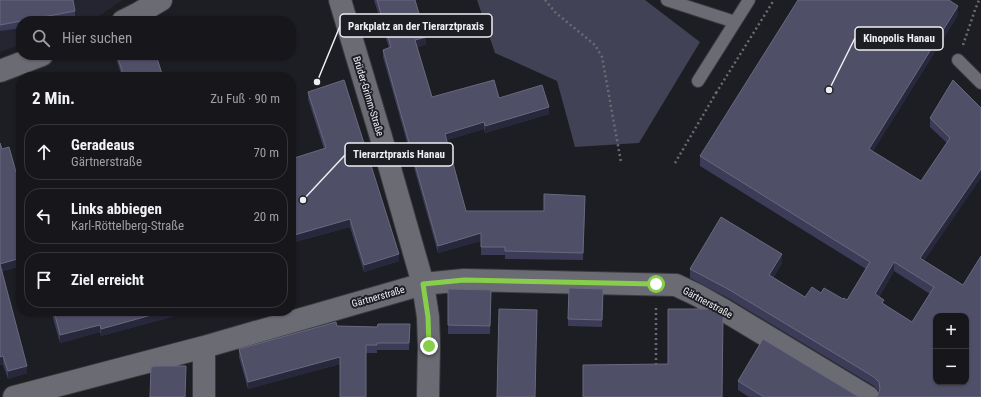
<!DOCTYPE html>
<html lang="de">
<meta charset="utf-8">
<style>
body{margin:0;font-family:"Roboto Condensed",sans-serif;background:#1f1f24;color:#f1f3f6}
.controls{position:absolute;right:12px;bottom:12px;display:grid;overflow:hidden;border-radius:8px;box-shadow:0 1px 3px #0004}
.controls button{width:36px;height:36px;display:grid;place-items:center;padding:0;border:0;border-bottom:1px solid #35353a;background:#16161b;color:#f1f3f6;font:20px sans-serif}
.stop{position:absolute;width:12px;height:12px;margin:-9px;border:3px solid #87cf4a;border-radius:50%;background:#fff}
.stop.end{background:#87cf4a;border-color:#fff;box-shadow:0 1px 4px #0008}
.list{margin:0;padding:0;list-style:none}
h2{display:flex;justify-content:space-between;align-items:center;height:52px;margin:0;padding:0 16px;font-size:17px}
h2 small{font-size:13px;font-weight:400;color:#9e9fa3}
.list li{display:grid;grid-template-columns:26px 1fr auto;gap:12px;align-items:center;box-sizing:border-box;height:56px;margin:0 8px 8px;padding:0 8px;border:1px solid #35353a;border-radius:16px}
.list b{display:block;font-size:15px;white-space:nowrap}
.list p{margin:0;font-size:13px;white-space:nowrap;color:#9e9fa3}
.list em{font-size:13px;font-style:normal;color:#9e9fa3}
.icon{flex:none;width:22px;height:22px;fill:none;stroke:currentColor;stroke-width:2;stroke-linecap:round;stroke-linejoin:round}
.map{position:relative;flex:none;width:981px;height:397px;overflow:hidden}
.search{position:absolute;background:#16161b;box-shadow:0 1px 3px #0004;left:16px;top:16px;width:280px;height:44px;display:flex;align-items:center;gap:10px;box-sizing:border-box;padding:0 14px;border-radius:16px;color:#9e9fa3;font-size:15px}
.panel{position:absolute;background:#16161b;box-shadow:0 1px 3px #0004;left:16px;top:72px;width:280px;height:244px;border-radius:16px}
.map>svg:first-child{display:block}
.built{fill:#242531}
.green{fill:#414255}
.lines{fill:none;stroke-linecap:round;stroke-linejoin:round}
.service-casing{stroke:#3a3a40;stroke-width:14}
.minor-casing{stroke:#3a3a40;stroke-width:24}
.path{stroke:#6b6b72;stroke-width:2.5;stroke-dasharray:2 3;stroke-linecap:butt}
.service{stroke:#6b6b74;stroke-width:12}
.minor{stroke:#6b6b74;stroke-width:22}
.wall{fill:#3d3c58;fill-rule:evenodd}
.shaded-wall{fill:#28283c}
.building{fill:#504f68;stroke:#69687e;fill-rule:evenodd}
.route{stroke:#87cf4a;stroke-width:5}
.labels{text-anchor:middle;stroke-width:4;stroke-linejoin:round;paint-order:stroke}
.street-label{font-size:10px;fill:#eeeef3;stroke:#1d1d24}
.leader{fill:none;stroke:#eeeef3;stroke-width:1.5}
.callout-dot{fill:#eeeef3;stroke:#1d1d24;stroke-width:1.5}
.callout{fill:#1d1d24;stroke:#eeeef3;stroke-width:1.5}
.callout-label{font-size:11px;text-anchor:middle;font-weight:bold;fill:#eeeef3}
</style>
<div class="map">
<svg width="981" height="397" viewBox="0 0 981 397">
<rect width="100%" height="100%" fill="#1d1d24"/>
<!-- built -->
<path class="built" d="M 0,0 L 123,0 L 94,19 L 89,21 L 21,21 L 21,45 L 0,52 Z"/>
<!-- green -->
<path class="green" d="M 477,0 L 645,0 L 700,42 L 639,143 L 575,147 L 557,81 L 495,53 Z"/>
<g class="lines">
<defs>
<path id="service" d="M 667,0 L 735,22
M 958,60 L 981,83
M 698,81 L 749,0"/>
<path id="minor" d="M 340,0 L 381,137 L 423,284 L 428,317 L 429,346 L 428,397
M 123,21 L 139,13 L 161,0
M 0,71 L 42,55
M 204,347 L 204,397
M 14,397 L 204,347 L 423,284 L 464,280 L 676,285 L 699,296 L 722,309 L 868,397"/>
</defs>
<!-- service casing -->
<use href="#service" class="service-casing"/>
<!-- minor casing -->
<use href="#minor" class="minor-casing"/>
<!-- path -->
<path class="path" d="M 545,0 L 556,13 L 595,45 L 602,57 L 621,162
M 963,45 L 975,10 L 979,0
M 716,93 L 774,0
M 675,163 L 716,93
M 656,308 L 656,367"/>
<!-- service -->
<use href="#service" class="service"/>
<!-- minor -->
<use href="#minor" class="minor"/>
</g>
<!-- wall -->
<path class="wall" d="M 0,0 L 75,11 L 75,18 L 59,21 L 21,21 L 21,28 L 0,31 Z
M 374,0 L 415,0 L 426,44 L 417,47 L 432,97 L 499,98 L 549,114 L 485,133 L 484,129 L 447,140 L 466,211 L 544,211 L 585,203 L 583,260 L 505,259 L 505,255 L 481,255 L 481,241 L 438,253 L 383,57 L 383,50 L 389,48 Z
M 958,15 L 873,151 L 921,181 L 947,143 L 930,127 L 930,118 L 981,108 L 924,260 L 981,397 L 878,395 L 879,392 L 879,391 L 874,386 L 728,298 L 690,278 L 690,269 L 782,263 L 773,278 L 805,297 L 847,300 L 866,269 L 700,166 L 700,156 ZM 894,271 L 930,294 L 912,322 L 884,304 L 879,297 Z
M 115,55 L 156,55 L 163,77 L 122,77 Z
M 308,92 L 399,261 L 364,272 L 350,227 L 291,243 L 291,159 L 324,149 L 308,99 Z
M 2,149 L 20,186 L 21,185 L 21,266 L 2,271 L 27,373 L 8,379 L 3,364 L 0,365 Z
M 448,289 L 491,290 L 490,334 L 448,334 Z
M 603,289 L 602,327 L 568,326 L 568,319 Z
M 51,311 L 193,311 L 101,336 L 100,332 L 60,343 Z
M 410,324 L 409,350 L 377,350 L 377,353 L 366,353 L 340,364 L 248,389 L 239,357 L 239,349 L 337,326 L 377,327 Z
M 738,381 L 859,397 L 749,397 L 738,390 Z"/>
<!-- shaded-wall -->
<path class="shaded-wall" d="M 958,6 L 958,15 L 869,158 L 869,149 Z
M 426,37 L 426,44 L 415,47 L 415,40 Z
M 549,107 L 549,114 L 485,133 L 485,126 Z
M 484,122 L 484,129 L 445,141 L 445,134 Z
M 981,169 L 981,178 L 920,267 L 920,258 Z
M 350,219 L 350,227 L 291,243 L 291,236 Z
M 481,233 L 481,241 L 438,253 L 438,246 Z
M 399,254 L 399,261 L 364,272 L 364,265 Z
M 782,254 L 782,263 L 769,284 L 769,275 Z
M 21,258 L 21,266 L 0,271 L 0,264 Z
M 894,262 L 894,271 L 875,303 L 875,294 Z
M 166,311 L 193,311 L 101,336 L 101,329 Z
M 100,325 L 100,332 L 60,343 L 60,335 Z
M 3,356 L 3,364 L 0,365 L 0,357 Z
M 340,357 L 340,364 L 248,389 L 248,382 Z
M 27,366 L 27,373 L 8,379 L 8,371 Z"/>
<!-- building -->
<path class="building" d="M 0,0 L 73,0 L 75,11 L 0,25 Z
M 377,0 L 415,0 L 426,37 L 415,40 L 432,97 L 494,80 L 499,98 L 542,85 L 549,107 L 485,126 L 484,122 L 445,134 L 466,211 L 544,211 L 544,194 L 585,196 L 583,253 L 505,251 L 505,247 L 481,247 L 481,233 L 438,246 L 383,50 L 391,47 Z
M 798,0 L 949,0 L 958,6 L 869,149 L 921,181 L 950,138 L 930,118 L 953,80 L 981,108 L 981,169 L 920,258 L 963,285 L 981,256 L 981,397 L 876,397 L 878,395 L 880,389 L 879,382 L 874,377 L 728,289 L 690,269 L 721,217 L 782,254 L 769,275 L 805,297 L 812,287 L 821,293 L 824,288 L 843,299 L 844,298 L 847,300 L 870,262 L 700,156 ZM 894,262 L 934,287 L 912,322 L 882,303 L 884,300 L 875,294 ZM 936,316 L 966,316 L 966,382 L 936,382 Z
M 117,55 L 156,55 L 163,77 L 124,77 Z
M 70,73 L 72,77 L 55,77 Z
M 344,80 L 399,254 L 364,265 L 350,219 L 291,236 L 291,159 L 326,148 L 308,92 Z
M 0,143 L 2,149 L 9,147 L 20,186 L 21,185 L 21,258 L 0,264 Z
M 0,264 L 27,366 L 8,371 L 3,356 L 0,357 Z
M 569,288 L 603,289 L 602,320 L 568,319 Z
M 448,289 L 491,290 L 490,326 L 448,325 Z
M 499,309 L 537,310 L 535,397 L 497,397 Z
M 668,309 L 713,309 L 723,315 L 722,397 L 583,397 L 583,365 L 668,364 Z
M 54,311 L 166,311 L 101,329 L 100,325 L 60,335 Z
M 336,322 L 337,326 L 377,327 L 378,324 L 410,324 L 409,343 L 377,343 L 377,345 L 366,345 L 366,397 L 340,397 L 340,357 L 248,382 L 239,349 Z
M 763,339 L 859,397 L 764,397 L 738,381 Z
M 156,366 L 186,366 L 185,397 L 150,397 L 151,367 Z"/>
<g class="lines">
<!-- route -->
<path class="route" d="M 429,346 L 428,317 L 423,284 L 464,280 L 656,284"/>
</g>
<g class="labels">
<!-- street labels -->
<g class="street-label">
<text transform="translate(369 96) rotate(73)" y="4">Brüder-Grimm-Straße</text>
<text transform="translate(378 296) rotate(-16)" y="4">Gärtnerstraße</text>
<text transform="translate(708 302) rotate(28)" y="4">Gärtnerstraße</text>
</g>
</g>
<!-- callouts -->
<path class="leader" d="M317 82L340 26M829 90L855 38M303 200L345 155"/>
<g class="callout-dot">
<circle cx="317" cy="82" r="4"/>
<circle cx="829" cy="90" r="4"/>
<circle cx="303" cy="200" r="4"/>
</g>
<g class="callout">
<rect x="340" y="14" width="152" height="23" rx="4"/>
<rect x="855" y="27" width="88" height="23" rx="4"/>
<rect x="345" y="143" width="108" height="23" rx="4"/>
</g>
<g class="callout-label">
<text x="416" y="30">Parkplatz an der Tierarztpraxis</text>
<text x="899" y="42">Kinopolis Hanau</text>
<text x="399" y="158">Tierarztpraxis Hanau</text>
</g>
</svg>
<div class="controls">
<button>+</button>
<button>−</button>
</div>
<div class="stop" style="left:656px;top:284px"></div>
<div class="stop end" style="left:429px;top:346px"></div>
<div class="search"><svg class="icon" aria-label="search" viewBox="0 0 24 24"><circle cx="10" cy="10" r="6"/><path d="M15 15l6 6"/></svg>Hier suchen</div>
<section class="panel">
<h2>2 Min.<small>Zu Fuß · 90 m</small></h2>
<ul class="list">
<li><svg class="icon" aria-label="ahead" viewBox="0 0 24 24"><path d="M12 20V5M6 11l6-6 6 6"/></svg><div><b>Geradeaus</b><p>Gärtnerstraße</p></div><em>70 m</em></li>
<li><svg class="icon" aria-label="left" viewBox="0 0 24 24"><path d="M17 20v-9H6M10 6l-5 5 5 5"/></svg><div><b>Links abbiegen</b><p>Karl-Röttelberg-Straße</p></div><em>20 m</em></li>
<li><svg class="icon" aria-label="arrive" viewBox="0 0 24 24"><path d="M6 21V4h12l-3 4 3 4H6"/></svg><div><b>Ziel erreicht</b></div></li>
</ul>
</section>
</div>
